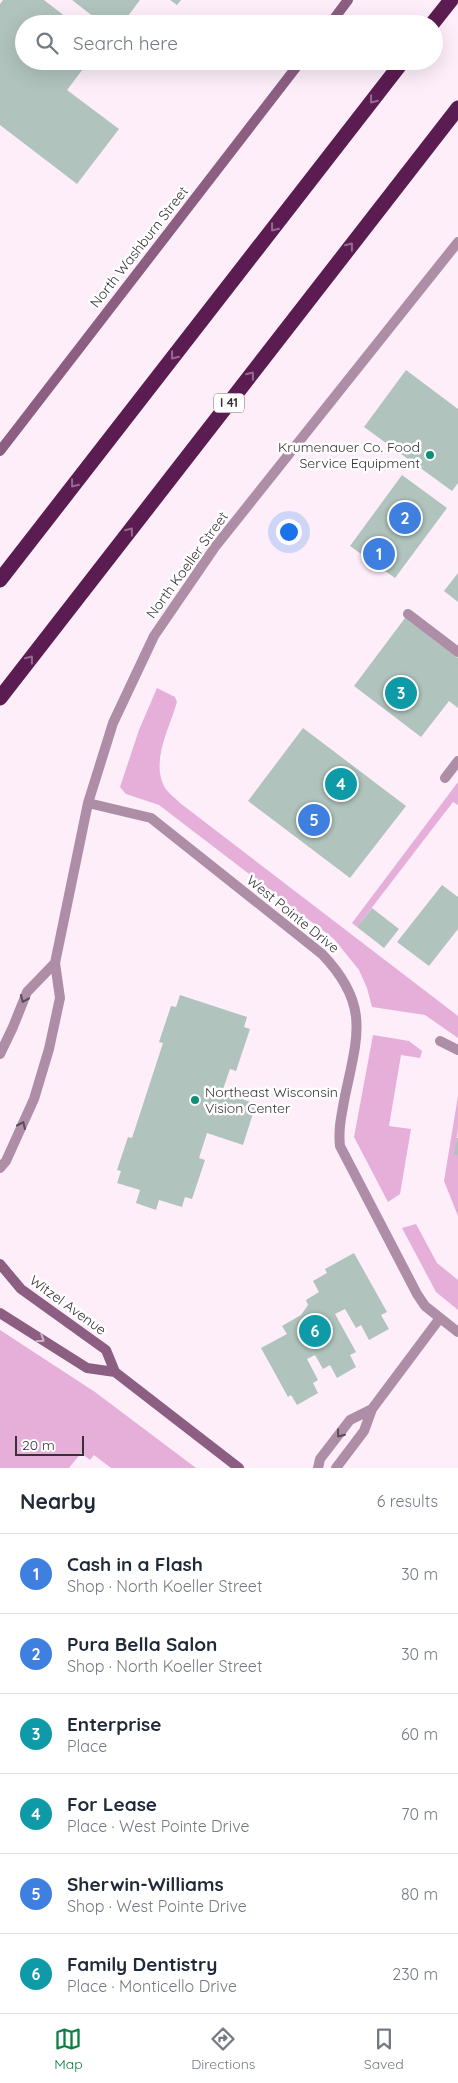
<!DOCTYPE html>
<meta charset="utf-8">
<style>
body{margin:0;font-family:Quicksand,sans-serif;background:#f6f6f7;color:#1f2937}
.scale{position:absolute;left:15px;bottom:12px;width:69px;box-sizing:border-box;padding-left:5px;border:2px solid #373136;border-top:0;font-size:14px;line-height:18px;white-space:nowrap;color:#373136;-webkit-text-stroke:4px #fff;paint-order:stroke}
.you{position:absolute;left:288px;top:531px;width:18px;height:18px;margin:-12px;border:4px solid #fff;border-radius:50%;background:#1a73e8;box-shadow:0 0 0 8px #1a73e833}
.badge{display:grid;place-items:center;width:32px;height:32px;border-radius:50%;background:#0b8043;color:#fff;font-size:16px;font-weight:700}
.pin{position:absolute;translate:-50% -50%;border:2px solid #fff;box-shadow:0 1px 5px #0006}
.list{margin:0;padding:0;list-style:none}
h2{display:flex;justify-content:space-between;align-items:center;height:65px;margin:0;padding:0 20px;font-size:21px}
h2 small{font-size:16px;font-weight:400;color:#747a83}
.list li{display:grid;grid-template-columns:32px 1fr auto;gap:15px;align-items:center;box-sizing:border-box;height:80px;padding:0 20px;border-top:1px solid #e0e1e3}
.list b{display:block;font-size:19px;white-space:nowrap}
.list p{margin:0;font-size:16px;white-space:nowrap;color:#747a83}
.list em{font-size:16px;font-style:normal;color:#747a83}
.icon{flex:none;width:28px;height:28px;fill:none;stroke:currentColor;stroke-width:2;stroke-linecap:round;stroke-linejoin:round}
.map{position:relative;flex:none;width:458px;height:1468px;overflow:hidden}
.search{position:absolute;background:#fff;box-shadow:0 5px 20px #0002;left:15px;right:15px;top:15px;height:55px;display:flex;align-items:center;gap:12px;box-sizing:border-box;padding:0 18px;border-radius:28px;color:#747a83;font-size:19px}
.sheet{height:545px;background:#fff}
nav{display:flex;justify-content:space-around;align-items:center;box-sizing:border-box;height:70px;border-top:1px solid #e0e1e3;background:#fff;font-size:14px;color:#747a83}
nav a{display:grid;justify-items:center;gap:2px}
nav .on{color:#0b8043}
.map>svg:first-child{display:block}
.green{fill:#e5afd9}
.building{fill:#b0c3bd}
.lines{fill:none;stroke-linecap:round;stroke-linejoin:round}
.lane{stroke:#ae8ea7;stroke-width:10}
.street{stroke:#ae8ea7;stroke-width:10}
.secondary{stroke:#8b5e82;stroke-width:10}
.highway{stroke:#5a1c51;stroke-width:15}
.oneway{stroke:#946b8e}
.oneway2{stroke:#5b4d58}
.oneway3{stroke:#cbb7c7}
.poi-dot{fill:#0e9077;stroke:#fff;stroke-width:2}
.labels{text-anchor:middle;stroke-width:5;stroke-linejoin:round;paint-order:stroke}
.shield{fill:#fff;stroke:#736f72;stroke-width:1}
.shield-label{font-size:12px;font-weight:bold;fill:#373136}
.street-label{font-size:14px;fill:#373136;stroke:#fff}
.poi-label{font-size:14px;fill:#373136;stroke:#fff;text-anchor:end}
</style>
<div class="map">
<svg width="458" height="1468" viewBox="0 0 458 1468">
<rect width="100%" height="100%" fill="#fdeefa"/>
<!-- green -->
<path class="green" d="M 157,688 L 175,697 L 177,702 C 170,727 151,760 164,786 C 167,792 175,798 180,803 L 458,1016 L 458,1038 L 425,1015 L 372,1007 L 367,988 L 359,970 L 334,939 L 159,805 L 126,794 L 120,787 L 139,730 Z
M 458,782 L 458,805 L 453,802 L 357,927 L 352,923 Z
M 373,1035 L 409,1041 L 422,1051 L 420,1058 L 401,1055 L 389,1126 L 411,1129 L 400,1194 L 388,1202 L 354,1137 Z
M 458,1096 L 458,1129 L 455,1155 L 458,1155 L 458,1216 L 444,1181 Z
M 416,1224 L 437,1263 L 458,1280 L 458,1310 L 436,1292 L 402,1228 Z
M 0,1330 L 95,1392 L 196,1468 L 111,1468 L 94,1455 L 90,1460 L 81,1453 L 69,1468 L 0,1468 Z"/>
<!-- building -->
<path class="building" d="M 3,0 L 44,0 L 75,24 L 24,24 L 24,61 L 89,61 L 67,90 L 119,129 L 77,184 L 0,125 L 0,4 Z
M 72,0 L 140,0 L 122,24 L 103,24 Z
M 170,0 L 181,0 L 177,5 Z
M 406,370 L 458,409 L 458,483 L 452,491 L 364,427 Z
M 402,475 L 447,508 L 395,578 L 350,546 Z
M 458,573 L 458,602 L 444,591 Z
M 405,618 L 458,658 L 458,708 L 449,701 L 421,737 L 354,686 Z
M 303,728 L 406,806 L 350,878 L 248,801 Z
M 442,885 L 458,897 L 458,929 L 429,966 L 397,942 Z
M 372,908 L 399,929 L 384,948 L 357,927 Z
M 180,995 L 247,1017 L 244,1027 L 250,1029 L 236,1071 L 230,1069 L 222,1092 L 256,1104 L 243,1145 L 207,1133 L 199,1158 L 205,1160 L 192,1199 L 185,1197 L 182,1207 L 159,1200 L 156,1210 L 136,1203 L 140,1190 L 117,1183 L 121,1171 L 117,1170 L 128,1137 L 132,1138 L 163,1043 L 159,1042 L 171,1006 L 176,1007 Z
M 457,1138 L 458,1138 L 458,1155 L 454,1155 Z
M 354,1253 L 387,1312 L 381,1315 L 389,1329 L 369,1340 L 361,1325 L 356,1328 L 345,1309 L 335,1314 L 356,1352 L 350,1355 L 356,1367 L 337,1378 L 330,1365 L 323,1369 L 315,1355 L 307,1359 L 318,1380 L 313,1383 L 318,1393 L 297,1405 L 291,1395 L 288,1397 L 261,1348 L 287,1334 L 282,1326 L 301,1315 L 308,1305 L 306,1300 L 319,1292 L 313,1281 L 327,1273 L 325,1269 Z"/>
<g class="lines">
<!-- lane -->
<path class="lane" d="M 408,614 L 458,652
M 445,778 L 458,761
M 440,1041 L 458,1050"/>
<!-- street -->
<path class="street" d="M 88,803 L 151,818 L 322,954 C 370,1004 358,1035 345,1096 C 342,1113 338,1128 340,1146 L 417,1294 L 425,1306 L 458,1332
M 0,1054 L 13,1027 L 27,992 L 55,963
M 0,1168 L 6,1161 L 34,1099 L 49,1049 L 60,998 L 55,963 L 88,803 L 113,723 L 154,636 L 215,547 L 458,242
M 318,1468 L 320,1459 L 350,1420 L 372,1409
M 336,1468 L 364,1431 L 372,1409 L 440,1318"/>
<!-- secondary -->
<path class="secondary" d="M 330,24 L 348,0
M 0,451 L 301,61
M 0,1264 L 21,1289 L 106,1350 L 115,1372 L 239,1468
M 0,1313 L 87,1368 L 115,1372"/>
<!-- highway -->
<path class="highway" d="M 432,24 L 451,0
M 0,580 L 403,61
M 0,698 L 458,108"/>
</g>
<!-- one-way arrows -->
<defs><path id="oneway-chevron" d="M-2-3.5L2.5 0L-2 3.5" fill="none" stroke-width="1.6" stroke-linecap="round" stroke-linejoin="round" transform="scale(1.25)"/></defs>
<g class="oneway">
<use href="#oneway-chevron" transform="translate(373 100) rotate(128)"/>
<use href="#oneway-chevron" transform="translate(274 228) rotate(128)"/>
<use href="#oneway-chevron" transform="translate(350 246) rotate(-52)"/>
<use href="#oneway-chevron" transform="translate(174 356) rotate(128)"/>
<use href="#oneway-chevron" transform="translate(251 375) rotate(-52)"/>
<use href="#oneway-chevron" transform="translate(74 484) rotate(128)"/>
<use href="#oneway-chevron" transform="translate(130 531) rotate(-52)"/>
<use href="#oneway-chevron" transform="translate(30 659) rotate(-52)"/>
</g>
<g class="oneway2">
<use href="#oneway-chevron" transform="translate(24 999) rotate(112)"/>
<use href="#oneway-chevron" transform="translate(22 1125) rotate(-66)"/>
<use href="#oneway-chevron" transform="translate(340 1434) rotate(128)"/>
</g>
<use class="oneway3" href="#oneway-chevron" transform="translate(41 1339) rotate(33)"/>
<!-- markers -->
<g class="poi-dot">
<circle cx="430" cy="455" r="5"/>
<circle cx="195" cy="1100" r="5"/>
</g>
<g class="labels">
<!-- shield labels -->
<rect class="shield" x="214" y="393.5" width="30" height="19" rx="4"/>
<g class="shield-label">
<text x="229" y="407">I 41</text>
</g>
<!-- street labels -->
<g class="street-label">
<text transform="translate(139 247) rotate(-52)" y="5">North Washburn Street</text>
<text transform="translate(187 565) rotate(-54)" y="5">North Koeller Street</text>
<text transform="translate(293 914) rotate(39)" y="5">West Pointe Drive</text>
<text transform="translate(68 1305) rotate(36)" y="5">Witzel Avenue</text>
</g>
<!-- poi labels -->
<g class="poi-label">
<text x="420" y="452">Krumenauer Co. Food<tspan x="420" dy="16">Service Equipment</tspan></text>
<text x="205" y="1097" text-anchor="start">Northeast Wisconsin<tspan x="205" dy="16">Vision Center</tspan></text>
</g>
</g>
</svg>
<div class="scale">20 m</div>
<div class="you"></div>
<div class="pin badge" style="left:379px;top:554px;background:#3f7fe0">1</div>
<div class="pin badge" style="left:405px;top:518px;background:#3f7fe0">2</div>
<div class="pin badge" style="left:401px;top:693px;background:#0f9aa8">3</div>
<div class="pin badge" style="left:341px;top:784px;background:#0f9aa8">4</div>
<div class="pin badge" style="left:314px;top:820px;background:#3f7fe0">5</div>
<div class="pin badge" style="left:315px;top:1331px;background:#0f9aa8">6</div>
<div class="search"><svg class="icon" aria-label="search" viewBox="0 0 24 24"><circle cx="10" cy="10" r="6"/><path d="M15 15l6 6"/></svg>Search here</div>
</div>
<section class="sheet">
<h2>Nearby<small>6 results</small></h2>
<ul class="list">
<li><span class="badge" style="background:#3f7fe0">1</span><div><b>Cash in a Flash</b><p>Shop · North Koeller Street</p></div><em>30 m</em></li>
<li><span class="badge" style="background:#3f7fe0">2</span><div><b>Pura Bella Salon</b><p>Shop · North Koeller Street</p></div><em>30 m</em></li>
<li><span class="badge" style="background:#0f9aa8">3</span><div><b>Enterprise</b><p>Place</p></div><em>60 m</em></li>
<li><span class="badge" style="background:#0f9aa8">4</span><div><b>For Lease</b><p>Place · West Pointe Drive</p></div><em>70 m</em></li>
<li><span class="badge" style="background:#3f7fe0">5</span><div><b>Sherwin-Williams</b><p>Shop · West Pointe Drive</p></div><em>80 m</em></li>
<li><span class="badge" style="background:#0f9aa8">6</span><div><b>Family Dentistry</b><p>Place · Monticello Drive</p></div><em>230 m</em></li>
</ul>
</section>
<nav>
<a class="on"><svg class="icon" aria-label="map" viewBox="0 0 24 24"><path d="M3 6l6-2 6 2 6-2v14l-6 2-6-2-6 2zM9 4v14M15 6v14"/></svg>Map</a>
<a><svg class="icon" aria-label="directions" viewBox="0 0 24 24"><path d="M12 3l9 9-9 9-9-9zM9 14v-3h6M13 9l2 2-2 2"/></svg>Directions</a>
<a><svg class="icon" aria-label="saved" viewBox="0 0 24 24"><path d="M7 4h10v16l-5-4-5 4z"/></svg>Saved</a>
</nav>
